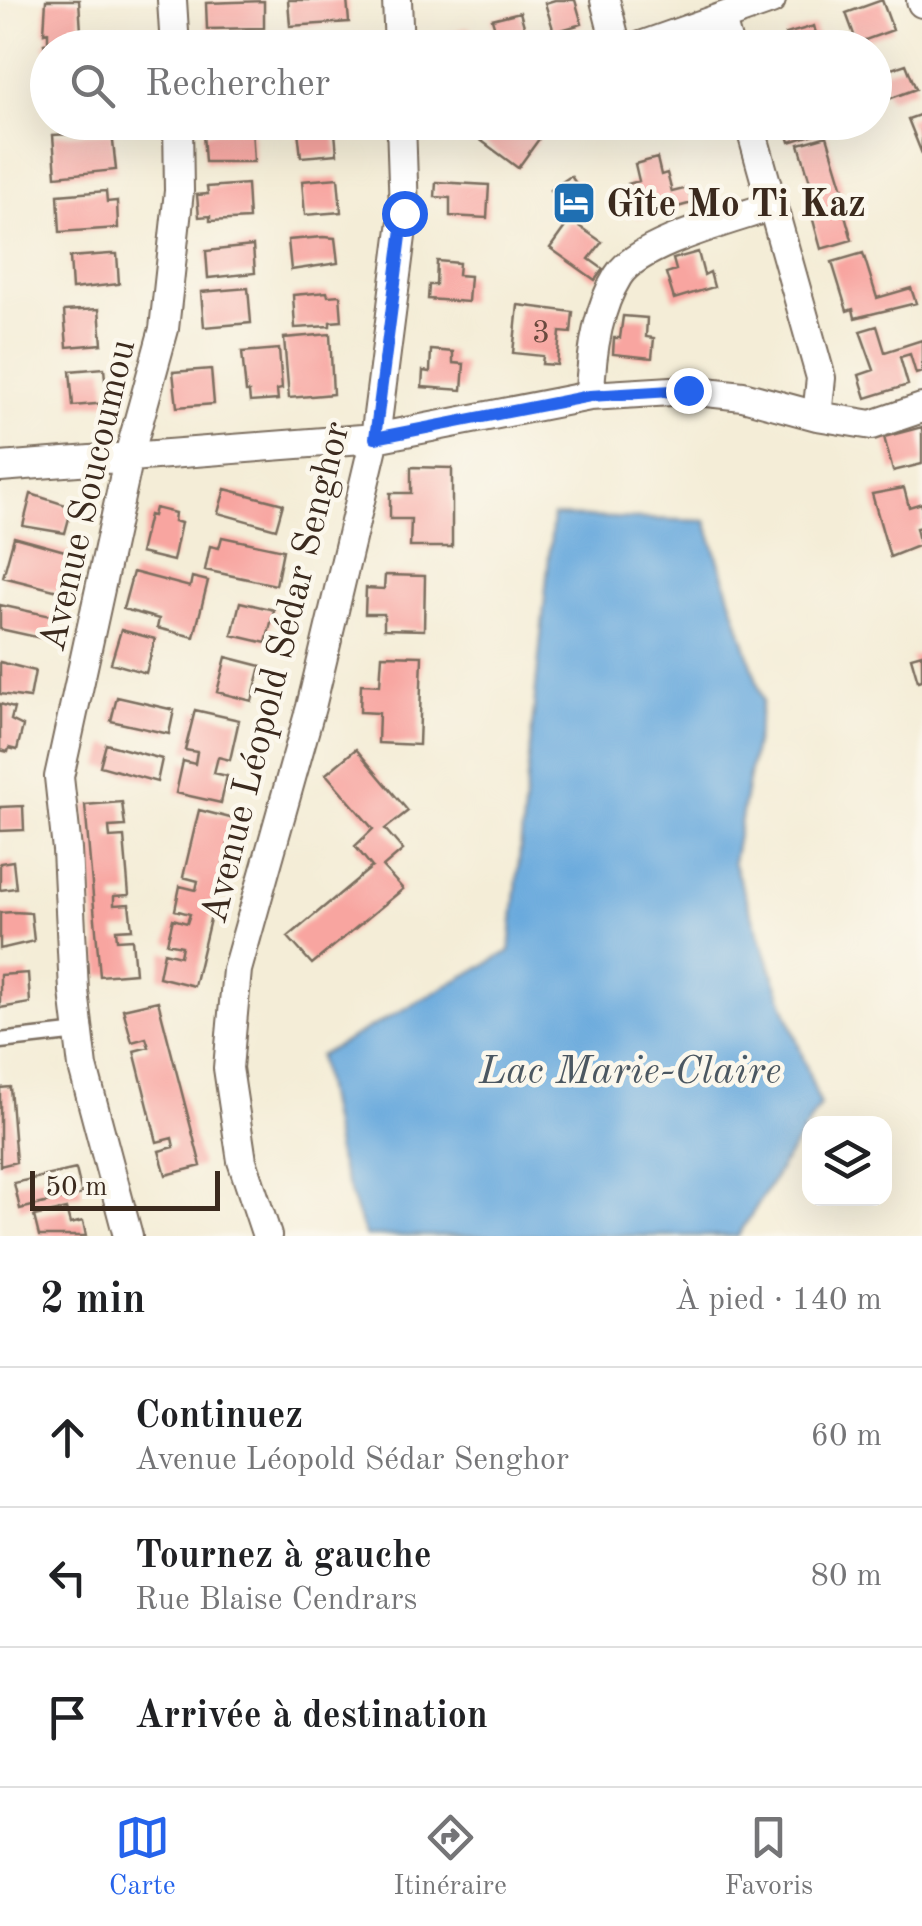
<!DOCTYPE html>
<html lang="fr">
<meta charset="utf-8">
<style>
body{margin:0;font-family:"Old Standard TT",serif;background:#f6f6f6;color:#202124}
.controls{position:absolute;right:30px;bottom:30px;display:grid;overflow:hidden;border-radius:20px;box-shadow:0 10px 40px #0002}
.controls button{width:90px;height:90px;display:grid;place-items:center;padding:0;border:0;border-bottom:2px solid #e0e0e0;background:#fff;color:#202124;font:50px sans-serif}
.scale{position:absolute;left:30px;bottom:25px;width:190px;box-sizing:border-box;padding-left:10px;border:5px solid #3b2a1e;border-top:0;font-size:28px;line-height:35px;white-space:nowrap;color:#3b2a1e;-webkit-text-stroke:8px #fbf7ec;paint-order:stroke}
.stop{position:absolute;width:30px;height:30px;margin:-22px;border:8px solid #2563eb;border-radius:50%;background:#fff}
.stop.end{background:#2563eb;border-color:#fff;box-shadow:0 2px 10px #0008}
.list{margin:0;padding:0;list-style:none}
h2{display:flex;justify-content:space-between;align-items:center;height:130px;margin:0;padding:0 40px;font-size:42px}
h2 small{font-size:32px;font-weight:400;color:#757577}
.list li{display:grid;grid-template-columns:65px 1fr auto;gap:30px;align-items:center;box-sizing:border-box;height:140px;padding:0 40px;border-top:2px solid #e0e0e0}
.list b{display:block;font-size:38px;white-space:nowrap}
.list p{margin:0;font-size:32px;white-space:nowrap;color:#757577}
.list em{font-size:32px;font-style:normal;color:#757577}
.icon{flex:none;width:55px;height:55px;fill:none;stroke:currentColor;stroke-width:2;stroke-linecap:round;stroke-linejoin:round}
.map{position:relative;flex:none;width:922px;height:1236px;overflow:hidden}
.search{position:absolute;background:#fff;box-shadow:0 10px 40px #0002;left:30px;right:30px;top:30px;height:110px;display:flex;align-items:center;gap:25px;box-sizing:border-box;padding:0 35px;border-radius:55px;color:#757577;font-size:38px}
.sheet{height:550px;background:#fff}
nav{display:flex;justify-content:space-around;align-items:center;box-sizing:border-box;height:140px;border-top:2px solid #e0e0e0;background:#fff;font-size:28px;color:#757577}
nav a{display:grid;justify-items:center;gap:5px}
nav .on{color:#2563eb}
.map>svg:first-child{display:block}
.water{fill:#6aaadd;stroke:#526a7e;stroke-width:2.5}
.building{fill:#f8a5a0}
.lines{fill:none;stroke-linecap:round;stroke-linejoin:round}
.service-casing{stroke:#7c6e5f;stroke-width:19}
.minor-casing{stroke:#7c6e5f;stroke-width:32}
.service{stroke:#fff;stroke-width:14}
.minor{stroke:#fff;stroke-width:28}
.route{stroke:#2563eb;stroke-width:12}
.labels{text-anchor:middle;stroke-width:9;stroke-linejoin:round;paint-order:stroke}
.number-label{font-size:32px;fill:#6a493e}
.poi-label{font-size:38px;font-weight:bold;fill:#3b2a1e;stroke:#fbf7ec;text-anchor:start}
.street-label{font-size:38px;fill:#3b2a1e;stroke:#fbf7ec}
.water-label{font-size:40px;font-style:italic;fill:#4b5761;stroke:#fbf7ec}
</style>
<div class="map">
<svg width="922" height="1236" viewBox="0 0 922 1236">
<rect width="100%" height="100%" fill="#fbf7ec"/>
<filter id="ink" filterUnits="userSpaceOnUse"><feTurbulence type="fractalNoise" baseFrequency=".01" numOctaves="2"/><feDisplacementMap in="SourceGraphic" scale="20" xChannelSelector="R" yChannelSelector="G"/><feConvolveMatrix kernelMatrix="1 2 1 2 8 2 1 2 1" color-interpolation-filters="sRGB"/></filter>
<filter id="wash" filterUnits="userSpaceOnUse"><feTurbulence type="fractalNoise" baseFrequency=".0048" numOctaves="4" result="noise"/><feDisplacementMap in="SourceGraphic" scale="40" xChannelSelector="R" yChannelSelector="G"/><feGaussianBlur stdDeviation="2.25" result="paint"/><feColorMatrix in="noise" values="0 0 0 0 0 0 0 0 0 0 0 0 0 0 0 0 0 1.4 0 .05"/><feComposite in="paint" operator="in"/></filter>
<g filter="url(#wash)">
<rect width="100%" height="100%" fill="#f4edd7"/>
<!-- water -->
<path class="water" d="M 553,516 L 706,521 L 763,700 L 733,862 L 820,1105 L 738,1236 L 365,1236 L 338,1159 L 319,1056 L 510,951 Z"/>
<g id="blocks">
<!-- building -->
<path class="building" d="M 46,0 L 79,0 L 82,48 L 45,48 L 44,44 L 48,43 L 48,32 L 44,33 Z
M 288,0 L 347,0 L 349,22 L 290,26 Z
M 555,0 L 575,0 L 582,24 L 554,32 L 545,3 Z
M 882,0 L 893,30 L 857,43 L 846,13 Z
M 264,1 L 264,28 L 207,29 L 206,3 Z
M 520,12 L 528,40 L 501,48 L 492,19 Z
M 814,26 L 820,48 L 791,48 L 786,34 Z
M 469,27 L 476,48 L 447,48 L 443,35 Z
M 906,64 L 916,89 L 889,99 L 879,73 Z
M 922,114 L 922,154 L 908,119 Z
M 297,122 L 334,122 L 337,154 L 301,157 Z
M 505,122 L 517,122 L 539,139 L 518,168 L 475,136 L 484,123 L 498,133 Z
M 784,122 L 817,122 L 821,132 L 790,142 Z
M 252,127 L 254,162 L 205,162 L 203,133 Z
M 112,132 L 116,170 L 56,176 L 53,135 Z
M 827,136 L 843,189 L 838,190 L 852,240 L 821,249 L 807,198 L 814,196 L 799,144 Z
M 657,158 L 661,175 L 667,173 L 672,192 L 688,188 L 692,203 L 637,218 L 628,184 L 639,181 L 635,164 Z
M 571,176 L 587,200 L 565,214 L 550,190 Z
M 338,178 L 341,212 L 305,215 L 302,181 Z
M 436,182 L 489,185 L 487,218 L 450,216 L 450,198 L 435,197 Z
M 247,184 L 249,219 L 210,221 L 210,216 L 199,217 L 197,195 L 208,194 L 207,187 Z
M 106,191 L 107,202 L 117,201 L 118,228 L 60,232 L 58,195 Z
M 570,220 L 602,242 L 589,259 L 603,269 L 595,280 L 550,248 Z
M 323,237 L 335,238 L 338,263 L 291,270 L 288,240 Z
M 253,246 L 255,273 L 208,278 L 206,251 Z
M 698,252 L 704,275 L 710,272 L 714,287 L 674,299 L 666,273 L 676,270 L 673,259 Z
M 863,253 L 877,298 L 911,288 L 916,303 L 855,318 L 853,309 L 847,311 L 832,262 Z
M 110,254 L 117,254 L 119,284 L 72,289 L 70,257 Z
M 437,261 L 459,263 L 458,275 L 470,276 L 468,302 L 428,299 L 429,285 L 436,285 Z
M 248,288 L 251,323 L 204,327 L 201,292 Z
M 327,292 L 328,296 L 340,295 L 342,321 L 330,322 L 330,326 L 295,328 L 293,295 Z
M 518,305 L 573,312 L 571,333 L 560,332 L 557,365 L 542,364 L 543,356 L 513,353 Z
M 99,309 L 102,344 L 67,347 L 64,311 Z
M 623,316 L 647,318 L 646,337 L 654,338 L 652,358 L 613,354 L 614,338 L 620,338 Z
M 877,326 L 885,352 L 922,340 L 922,372 L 916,374 L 910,354 L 900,357 L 908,385 L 866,398 L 859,375 L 874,370 L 860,331 Z
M 330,334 L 333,394 L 289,398 L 284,338 Z
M 279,349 L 282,389 L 277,390 L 278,400 L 250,402 L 249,392 L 246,392 L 242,352 Z
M 431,350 L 453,352 L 453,363 L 464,364 L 462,390 L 422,387 L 423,371 L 430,372 Z
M 104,368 L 107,403 L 73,406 L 70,371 Z
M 211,369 L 214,404 L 177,407 L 173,372 Z
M 922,427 L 922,464 L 893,471 L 884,437 Z
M 411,467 L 452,468 L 452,547 L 410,547 L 411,519 L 390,519 L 390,493 L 411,493 Z
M 904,488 L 909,507 L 922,503 L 922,527 L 916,528 L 920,545 L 890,557 L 872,494 Z
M 225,489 L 283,504 L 276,529 L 218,513 Z
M 31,494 L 72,507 L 65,533 L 23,526 Z
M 155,508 L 175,513 L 174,521 L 181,523 L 173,561 L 140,553 L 149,515 L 153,516 Z
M 14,537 L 72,553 L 62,592 L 3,577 Z
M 222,537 L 283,550 L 276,585 L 205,570 L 210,546 L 219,548 Z
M 133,572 L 190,587 L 192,577 L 208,581 L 194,637 L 157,628 L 159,619 L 123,609 Z
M 385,575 L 425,576 L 424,630 L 384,629 L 384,614 L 365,614 L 366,588 L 384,589 Z
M 240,602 L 274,610 L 266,643 L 232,635 Z
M 0,605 L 55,617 L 50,640 L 0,629 Z
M 121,630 L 155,639 L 146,673 L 111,663 Z
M 922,654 L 922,680 L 918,681 L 911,657 Z
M 382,655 L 422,656 L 419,745 L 378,743 L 379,713 L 360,712 L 361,684 L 380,685 Z
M 226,657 L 261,666 L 252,701 L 217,692 Z
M 0,662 L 35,671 L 30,698 L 0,694 Z
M 117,697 L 174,710 L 169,734 L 111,721 Z
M 0,704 L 14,708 L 11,720 L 23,726 L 17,750 L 9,748 L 8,752 L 0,750 Z
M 195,710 L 239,720 L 230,760 L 218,757 L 214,773 L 227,776 L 221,803 L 176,793 L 183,761 L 195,764 L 197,752 L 185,750 Z
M 106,744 L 162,759 L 157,782 L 100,766 Z
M 356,749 L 408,811 L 385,829 L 403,850 L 383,867 L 403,889 L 312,964 L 288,937 L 372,867 L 355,846 L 373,829 L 326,774 Z
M 122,802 L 125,826 L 109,827 L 110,838 L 124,837 L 129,895 L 114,896 L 114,905 L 129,904 L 132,929 L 116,930 L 117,940 L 132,939 L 135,973 L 100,976 L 85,805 Z
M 23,806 L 24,830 L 0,831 L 0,807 Z
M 199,810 L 234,819 L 194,986 L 159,977 L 164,952 L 180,956 L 182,946 L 167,943 L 173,919 L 187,923 L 190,914 L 175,910 L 180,886 L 196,890 L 198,881 L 183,877 Z
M 13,861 L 16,888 L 0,890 L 0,863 Z
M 13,912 L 31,913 L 34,941 L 0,949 L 0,913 Z
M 28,973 L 30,1003 L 0,1008 L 0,975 Z
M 158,1001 L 201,1166 L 166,1175 L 159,1151 L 174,1147 L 172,1138 L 157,1142 L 134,1051 L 149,1047 L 146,1038 L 132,1042 L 123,1009 Z
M 10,1087 L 16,1162 L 0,1166 L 0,1088 Z
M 76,1169 L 82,1194 L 20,1209 L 14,1183 Z
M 66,1209 L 70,1224 L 83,1221 L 86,1236 L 39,1236 L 34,1216 Z"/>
</g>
</g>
<g filter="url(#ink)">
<use href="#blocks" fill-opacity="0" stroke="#7c6e5f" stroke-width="2.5"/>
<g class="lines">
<defs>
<path id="service" d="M 0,1041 L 79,1032"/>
<path id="minor" d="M 172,0 L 175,48
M 397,0 L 399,48
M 605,0 L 617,48
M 921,0 L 922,3
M 721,19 L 729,48
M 635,48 L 771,0
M 749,122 L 821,378 L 817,416
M 590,396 C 591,357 597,310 618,276 C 638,243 735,219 772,206
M 0,467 L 375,438 L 590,396 L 688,390 L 743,396 L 817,416 L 872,425 L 922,408
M 128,1236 L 83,1067 L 74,991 L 67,850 L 59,777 L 129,456 L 164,329 L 179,191 L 178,122
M 267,1236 L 242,1161 L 228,1068 L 237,970 L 311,707 L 375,438 L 404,213 L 401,122"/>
</defs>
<!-- service casing -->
<use href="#service" class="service-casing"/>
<!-- minor casing -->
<use href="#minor" class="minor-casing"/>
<!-- service -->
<use href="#service" class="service"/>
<!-- minor -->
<use href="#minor" class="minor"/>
</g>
</g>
<g class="lines" filter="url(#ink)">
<!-- route -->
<path class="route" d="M 404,213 L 375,438 L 590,396 L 688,390"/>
</g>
<!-- icons -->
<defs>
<symbol id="hotel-square" viewBox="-11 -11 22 22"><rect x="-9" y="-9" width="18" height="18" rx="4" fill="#1f6fb2" stroke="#fbf7ec"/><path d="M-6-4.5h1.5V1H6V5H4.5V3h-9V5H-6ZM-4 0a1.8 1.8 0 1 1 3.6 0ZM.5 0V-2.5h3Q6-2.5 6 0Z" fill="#fff"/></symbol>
</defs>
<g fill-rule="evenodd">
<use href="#hotel-square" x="549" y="178" width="50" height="50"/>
</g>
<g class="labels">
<!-- number labels -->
<g class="number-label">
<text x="541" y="342">3</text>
</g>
<!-- poi labels -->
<g class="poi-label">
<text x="606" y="216">Gîte Mo Ti Kaz</text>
</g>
<!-- street labels -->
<g class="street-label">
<text transform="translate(86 495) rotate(-77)" y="13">Avenue Soucoumou</text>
<text transform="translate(274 672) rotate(-76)" y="13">Avenue Léopold Sédar Senghor</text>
</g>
<!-- water labels -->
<g class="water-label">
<text x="630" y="1083">Lac Marie-Claire</text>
</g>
</g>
</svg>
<div class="controls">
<button><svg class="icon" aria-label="layers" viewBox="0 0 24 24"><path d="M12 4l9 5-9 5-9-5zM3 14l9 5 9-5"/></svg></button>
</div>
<div class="scale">50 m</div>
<div class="stop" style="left:404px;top:213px"></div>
<div class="stop end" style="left:688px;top:390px"></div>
<div class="search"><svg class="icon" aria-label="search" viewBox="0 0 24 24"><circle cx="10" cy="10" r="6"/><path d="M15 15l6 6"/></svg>Rechercher</div>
</div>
<section class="sheet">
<h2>2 min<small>À pied · 140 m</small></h2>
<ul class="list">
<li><svg class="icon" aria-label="ahead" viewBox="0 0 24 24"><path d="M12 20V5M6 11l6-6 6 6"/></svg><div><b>Continuez</b><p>Avenue Léopold Sédar Senghor</p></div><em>60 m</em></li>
<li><svg class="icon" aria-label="left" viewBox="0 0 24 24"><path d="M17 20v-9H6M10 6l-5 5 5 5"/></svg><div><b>Tournez à gauche</b><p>Rue Blaise Cendrars</p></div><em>80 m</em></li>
<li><svg class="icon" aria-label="arrive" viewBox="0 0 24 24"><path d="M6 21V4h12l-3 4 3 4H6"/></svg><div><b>Arrivée à destination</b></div></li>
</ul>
</section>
<nav>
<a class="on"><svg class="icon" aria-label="map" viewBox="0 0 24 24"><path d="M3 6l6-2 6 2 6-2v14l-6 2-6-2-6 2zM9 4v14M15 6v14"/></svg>Carte</a>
<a><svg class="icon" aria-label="directions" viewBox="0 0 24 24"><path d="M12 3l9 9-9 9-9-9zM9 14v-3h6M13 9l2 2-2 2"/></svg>Itinéraire</a>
<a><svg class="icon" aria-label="saved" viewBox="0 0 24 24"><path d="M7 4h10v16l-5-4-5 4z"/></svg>Favoris</a>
</nav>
